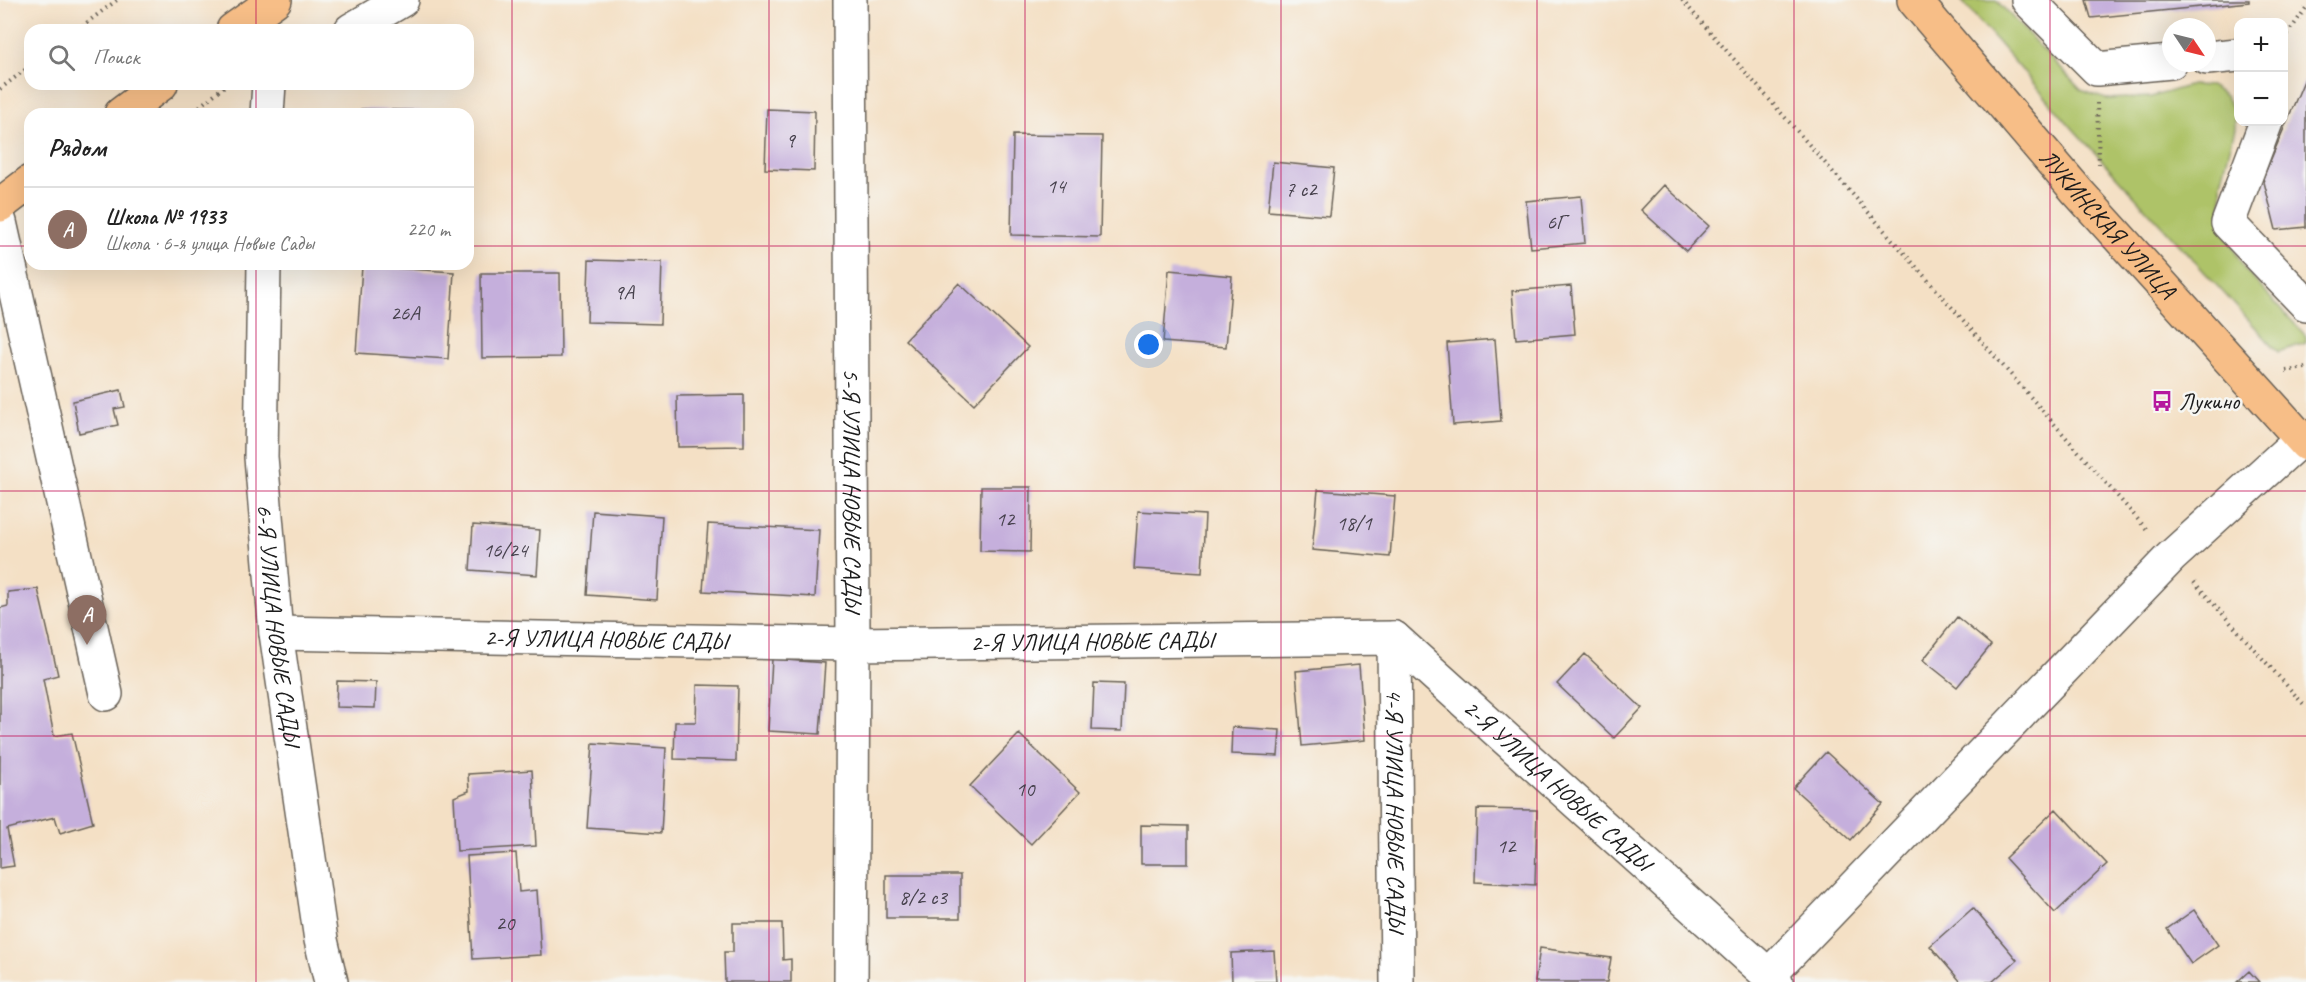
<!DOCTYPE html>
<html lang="ru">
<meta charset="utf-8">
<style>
body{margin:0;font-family:Caveat,sans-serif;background:#f2f2f2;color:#222}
.controls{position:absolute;right:18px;top:18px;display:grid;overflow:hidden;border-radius:12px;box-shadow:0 6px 24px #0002}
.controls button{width:54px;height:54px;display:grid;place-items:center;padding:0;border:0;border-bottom:2px solid #e0e0e0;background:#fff;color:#222;font:30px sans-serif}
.compass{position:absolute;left:2162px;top:18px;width:54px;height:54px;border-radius:50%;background:#fff;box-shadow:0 6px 24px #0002;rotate:125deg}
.you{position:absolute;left:1149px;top:345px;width:21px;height:21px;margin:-15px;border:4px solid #fff;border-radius:50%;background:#1a73e8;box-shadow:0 0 0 9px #1a73e833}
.badge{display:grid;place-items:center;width:39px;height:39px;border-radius:50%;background:#b5179e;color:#fff;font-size:20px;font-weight:700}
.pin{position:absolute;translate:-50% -50px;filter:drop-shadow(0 2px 3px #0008)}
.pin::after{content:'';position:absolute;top:32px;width:21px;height:18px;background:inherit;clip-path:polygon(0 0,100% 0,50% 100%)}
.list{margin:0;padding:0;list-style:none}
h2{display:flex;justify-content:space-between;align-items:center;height:78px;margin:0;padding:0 24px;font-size:26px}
h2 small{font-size:20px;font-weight:400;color:#767676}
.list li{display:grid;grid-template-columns:39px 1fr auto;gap:18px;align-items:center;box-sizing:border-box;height:84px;padding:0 24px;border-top:2px solid #e0e0e0}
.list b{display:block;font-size:22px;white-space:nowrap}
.list p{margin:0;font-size:20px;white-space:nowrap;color:#767676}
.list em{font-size:20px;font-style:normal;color:#767676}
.icon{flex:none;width:33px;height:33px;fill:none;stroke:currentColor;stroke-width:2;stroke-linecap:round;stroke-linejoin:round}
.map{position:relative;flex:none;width:2306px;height:982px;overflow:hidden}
.search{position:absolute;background:#fff;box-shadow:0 6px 24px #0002;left:24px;top:24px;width:450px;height:66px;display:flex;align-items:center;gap:15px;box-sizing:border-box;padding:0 21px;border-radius:18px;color:#767676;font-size:22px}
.panel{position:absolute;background:#fff;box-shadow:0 6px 24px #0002;left:24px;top:108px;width:450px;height:162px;border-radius:18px}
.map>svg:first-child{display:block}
.green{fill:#aec368;stroke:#657042;stroke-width:1.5}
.building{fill:#c5afdc}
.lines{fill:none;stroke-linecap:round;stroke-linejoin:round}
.minor-casing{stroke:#686157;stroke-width:36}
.major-casing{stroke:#686157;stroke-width:36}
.path{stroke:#686157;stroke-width:4;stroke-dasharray:1.5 4.5;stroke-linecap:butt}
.minor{stroke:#fff;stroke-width:33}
.major{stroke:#f7be87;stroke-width:33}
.grid{fill:none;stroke:#c2185b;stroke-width:1.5;stroke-opacity:0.55}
.labels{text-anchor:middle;stroke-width:5;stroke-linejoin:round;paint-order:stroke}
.number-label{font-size:21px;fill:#46414c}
.street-label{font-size:24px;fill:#1c1c1c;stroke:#f6f6f2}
.poi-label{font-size:24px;fill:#1c1c1c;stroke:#f6f6f2;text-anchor:start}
</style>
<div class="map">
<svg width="2306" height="982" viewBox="0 0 2306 982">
<rect width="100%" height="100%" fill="#f6f6f2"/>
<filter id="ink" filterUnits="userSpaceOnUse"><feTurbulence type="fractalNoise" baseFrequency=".0167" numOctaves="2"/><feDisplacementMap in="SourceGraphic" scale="12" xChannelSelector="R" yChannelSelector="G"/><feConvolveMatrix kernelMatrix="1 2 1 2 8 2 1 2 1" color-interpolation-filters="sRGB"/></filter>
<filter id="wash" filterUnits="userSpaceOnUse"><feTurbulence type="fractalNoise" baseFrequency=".008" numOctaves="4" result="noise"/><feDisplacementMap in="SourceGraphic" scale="24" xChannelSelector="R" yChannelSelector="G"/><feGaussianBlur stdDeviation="1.35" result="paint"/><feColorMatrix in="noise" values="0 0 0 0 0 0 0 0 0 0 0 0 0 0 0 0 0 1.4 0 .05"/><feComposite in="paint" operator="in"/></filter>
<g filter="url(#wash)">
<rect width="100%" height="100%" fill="#f4e0c5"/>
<!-- green -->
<path class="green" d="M 1961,0 L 1996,0 L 2081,90 L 2106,99 L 2151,97 L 2191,85 L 2211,86 L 2226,97 L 2235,111 L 2235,129 L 2221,183 L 2223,229 L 2245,270 L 2306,336 L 2306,343 L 2278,352 L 2074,130 Z"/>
<g id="blocks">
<!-- building -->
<path class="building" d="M 2086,0 L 2249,0 L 2249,2 L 2091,18 Z
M 2306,76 L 2306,227 L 2276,230 L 2263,178 Z
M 361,109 L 437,111 L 437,114 L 361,114 Z
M 767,109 L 815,111 L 814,171 L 765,169 Z
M 1013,135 L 1102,136 L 1100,237 L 1011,235 Z
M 1273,162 L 1334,168 L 1329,216 L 1268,211 Z
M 1664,185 L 1709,226 L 1686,251 L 1641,210 Z
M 1581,196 L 1585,243 L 1531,248 L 1526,201 Z
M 589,260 L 662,262 L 660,324 L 587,322 Z
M 362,266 L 454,272 L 448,359 L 356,353 Z
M 1169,270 L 1232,276 L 1226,347 L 1163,342 Z
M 481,273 L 560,273 L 561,357 L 482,358 Z
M 959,283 L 1028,347 L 974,404 L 905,340 Z
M 1571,286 L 1575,334 L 1516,339 L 1512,291 Z
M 1495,339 L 1501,421 L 1453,425 L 1447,343 Z
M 121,390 L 125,407 L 114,409 L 118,425 L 79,433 L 73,401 Z
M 744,395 L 744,446 L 678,447 L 677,396 Z
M 981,487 L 1031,487 L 1030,552 L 980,551 Z
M 1318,490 L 1395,496 L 1390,557 L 1312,550 Z
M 593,511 L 662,516 L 657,600 L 587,595 Z
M 1138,511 L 1205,515 L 1202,573 L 1134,569 Z
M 708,524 L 819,530 L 815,597 L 703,591 Z
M 473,525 L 540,530 L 537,575 L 470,570 Z
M 38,589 L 58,675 L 43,679 L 54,736 L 72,733 L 93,823 L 60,833 L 55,817 L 7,829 L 14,866 L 0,868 L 0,608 L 8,606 L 8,592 Z
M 1957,617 L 1991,645 L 1957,687 L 1923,660 Z
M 1585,654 L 1642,708 L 1614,738 L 1557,684 Z
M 772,659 L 825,663 L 820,734 L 768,731 Z
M 1359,665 L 1365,740 L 1302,746 L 1296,671 Z
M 337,681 L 376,682 L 375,708 L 336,707 Z
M 1094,683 L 1124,684 L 1122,731 L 1092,730 Z
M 697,685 L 738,686 L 736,761 L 674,759 L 675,722 L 696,722 Z
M 1232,727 L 1280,730 L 1278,756 L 1231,754 Z
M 1019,734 L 1080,792 L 1031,844 L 970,786 Z
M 593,743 L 666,748 L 661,833 L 587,828 Z
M 1826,752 L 1883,804 L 1851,840 L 1793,788 Z
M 532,770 L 536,846 L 457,851 L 454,797 L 469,791 L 468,774 Z
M 1477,809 L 1537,810 L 1535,885 L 1475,882 Z
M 2056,809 L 2107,864 L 2055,913 L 2005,858 Z
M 1141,825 L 1188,826 L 1188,864 L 1141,864 Z
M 516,853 L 519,892 L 537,890 L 541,955 L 473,959 L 467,856 Z
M 886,875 L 960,875 L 960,918 L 886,918 Z
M 1973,908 L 2017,960 L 1992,982 L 1961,982 L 1930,946 Z
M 2194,910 L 2218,945 L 2191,964 L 2167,929 Z
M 733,923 L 782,923 L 783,960 L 791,959 L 791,982 L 725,982 L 724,952 L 733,952 Z
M 1540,948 L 1611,958 L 1607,982 L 1535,982 Z
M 1274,951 L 1276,982 L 1232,982 L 1231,953 Z
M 2249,971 L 2259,982 L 2237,982 Z"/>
</g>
</g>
<g filter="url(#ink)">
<use href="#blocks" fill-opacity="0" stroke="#686157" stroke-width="1.5"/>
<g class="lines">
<defs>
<g id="minor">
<path id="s1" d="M 850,0 L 853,644 L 851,982"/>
<path d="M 2028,0 L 2097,69 L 2171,62"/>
<path d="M 351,30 L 402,0"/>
<path d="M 2207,58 L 2238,55"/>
<path d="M 267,114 L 269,84"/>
<path d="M 2266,122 L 2228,223 L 2306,304"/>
<path d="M 0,222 L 106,694"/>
<path id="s2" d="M 264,264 L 261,457 L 276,633 L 321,940 L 331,982"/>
<path id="s3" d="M 276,633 L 853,644 L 1394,638 L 1776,982"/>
<path id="s4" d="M 1394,638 L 1397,982"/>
<path d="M 1769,975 L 2171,557 L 2301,439"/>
</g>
<g id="major">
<path id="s5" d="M 1914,0 L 2077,191 L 2306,444"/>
<path d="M 233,30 L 275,0"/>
<path d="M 121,114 L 161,84"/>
<path d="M 0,205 L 30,182"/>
</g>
</defs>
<!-- minor casing -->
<use href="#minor" class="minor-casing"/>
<!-- major casing -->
<use href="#major" class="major-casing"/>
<!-- path -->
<path class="path" d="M 1682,0 L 2149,532
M 77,30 L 117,0
M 2284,39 L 2306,8
M 0,89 L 30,66
M 2097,103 L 2099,164
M 190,114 L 227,84
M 2286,371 L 2306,368
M 2194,582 L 2306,707"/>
<!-- minor -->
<use href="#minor" class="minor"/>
<!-- major -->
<use href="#major" class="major"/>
</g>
</g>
<!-- grid -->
<path class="grid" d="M 256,0 L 256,30M 512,0 L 512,982M 769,0 L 769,982M 1025,0 L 1025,982M 1281,0 L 1281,982M 1537,0 L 1537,982M 1794,0 L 1794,982M 2050,0 L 2050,982M 256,84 L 256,114M 0,246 L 30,246M 468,246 L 2306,246M 256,264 L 256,982M 0,491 L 2306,491M 0,736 L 2306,736"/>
<!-- icons -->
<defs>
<symbol id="bus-bare" viewBox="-9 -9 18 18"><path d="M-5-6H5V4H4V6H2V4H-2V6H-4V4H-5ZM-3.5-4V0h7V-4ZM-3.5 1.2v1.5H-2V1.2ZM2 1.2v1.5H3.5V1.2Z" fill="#b5179e" stroke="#f6f6f2" stroke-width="2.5" paint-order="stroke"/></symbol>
</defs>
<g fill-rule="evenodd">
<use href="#bus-bare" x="2147" y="386" width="30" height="30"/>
</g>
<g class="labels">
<!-- number labels -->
<g class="number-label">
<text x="790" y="147">9</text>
<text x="1056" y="193">14</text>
<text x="1301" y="196">7 с2</text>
<text x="1556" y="229">6Г</text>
<text x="624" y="299">9А</text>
<text x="405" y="320">26А</text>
<text x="1005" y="526">12</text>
<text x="1354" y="530">18/1</text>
<text x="505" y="557">16/24</text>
<text x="1025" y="796">10</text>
<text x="1506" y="853">12</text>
<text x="923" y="904">8/2 с3</text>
<text x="505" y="930">20</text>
</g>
<!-- street labels -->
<g class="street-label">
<text dy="8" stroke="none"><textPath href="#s5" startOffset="296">ЛУКИНСКАЯ УЛИЦА</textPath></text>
<text dy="8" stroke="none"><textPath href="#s1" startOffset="490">5-Я УЛИЦА НОВЫЕ САДЫ</textPath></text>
<text dy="8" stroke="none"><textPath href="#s2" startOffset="362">6-Я УЛИЦА НОВЫЕ САДЫ</textPath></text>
<text dy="8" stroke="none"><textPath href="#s3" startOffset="330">2-Я УЛИЦА НОВЫЕ САДЫ</textPath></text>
<text dy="8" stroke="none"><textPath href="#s3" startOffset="816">2-Я УЛИЦА НОВЫЕ САДЫ</textPath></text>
<text dy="8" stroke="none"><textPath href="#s3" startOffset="1338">2-Я УЛИЦА НОВЫЕ САДЫ</textPath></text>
<text dy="8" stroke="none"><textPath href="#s4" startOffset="172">4-Я УЛИЦА НОВЫЕ САДЫ</textPath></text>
</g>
<!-- poi labels -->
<g class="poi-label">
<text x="2179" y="409">Лукино</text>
</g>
</g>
</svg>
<div class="controls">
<button>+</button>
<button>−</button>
</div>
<svg class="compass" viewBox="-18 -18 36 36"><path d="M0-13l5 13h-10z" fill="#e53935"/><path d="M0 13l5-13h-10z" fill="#767676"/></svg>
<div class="you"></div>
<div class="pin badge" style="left:87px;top:645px;background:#8d6e63">A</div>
<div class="search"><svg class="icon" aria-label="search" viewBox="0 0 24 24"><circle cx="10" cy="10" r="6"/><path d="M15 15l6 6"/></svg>Поиск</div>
<section class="panel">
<h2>Рядом<small></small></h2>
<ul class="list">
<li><span class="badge" style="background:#8d6e63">A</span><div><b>Школа № 1933</b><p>Школа · 6-я улица Новые Сады</p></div><em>220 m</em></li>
</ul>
</section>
</div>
